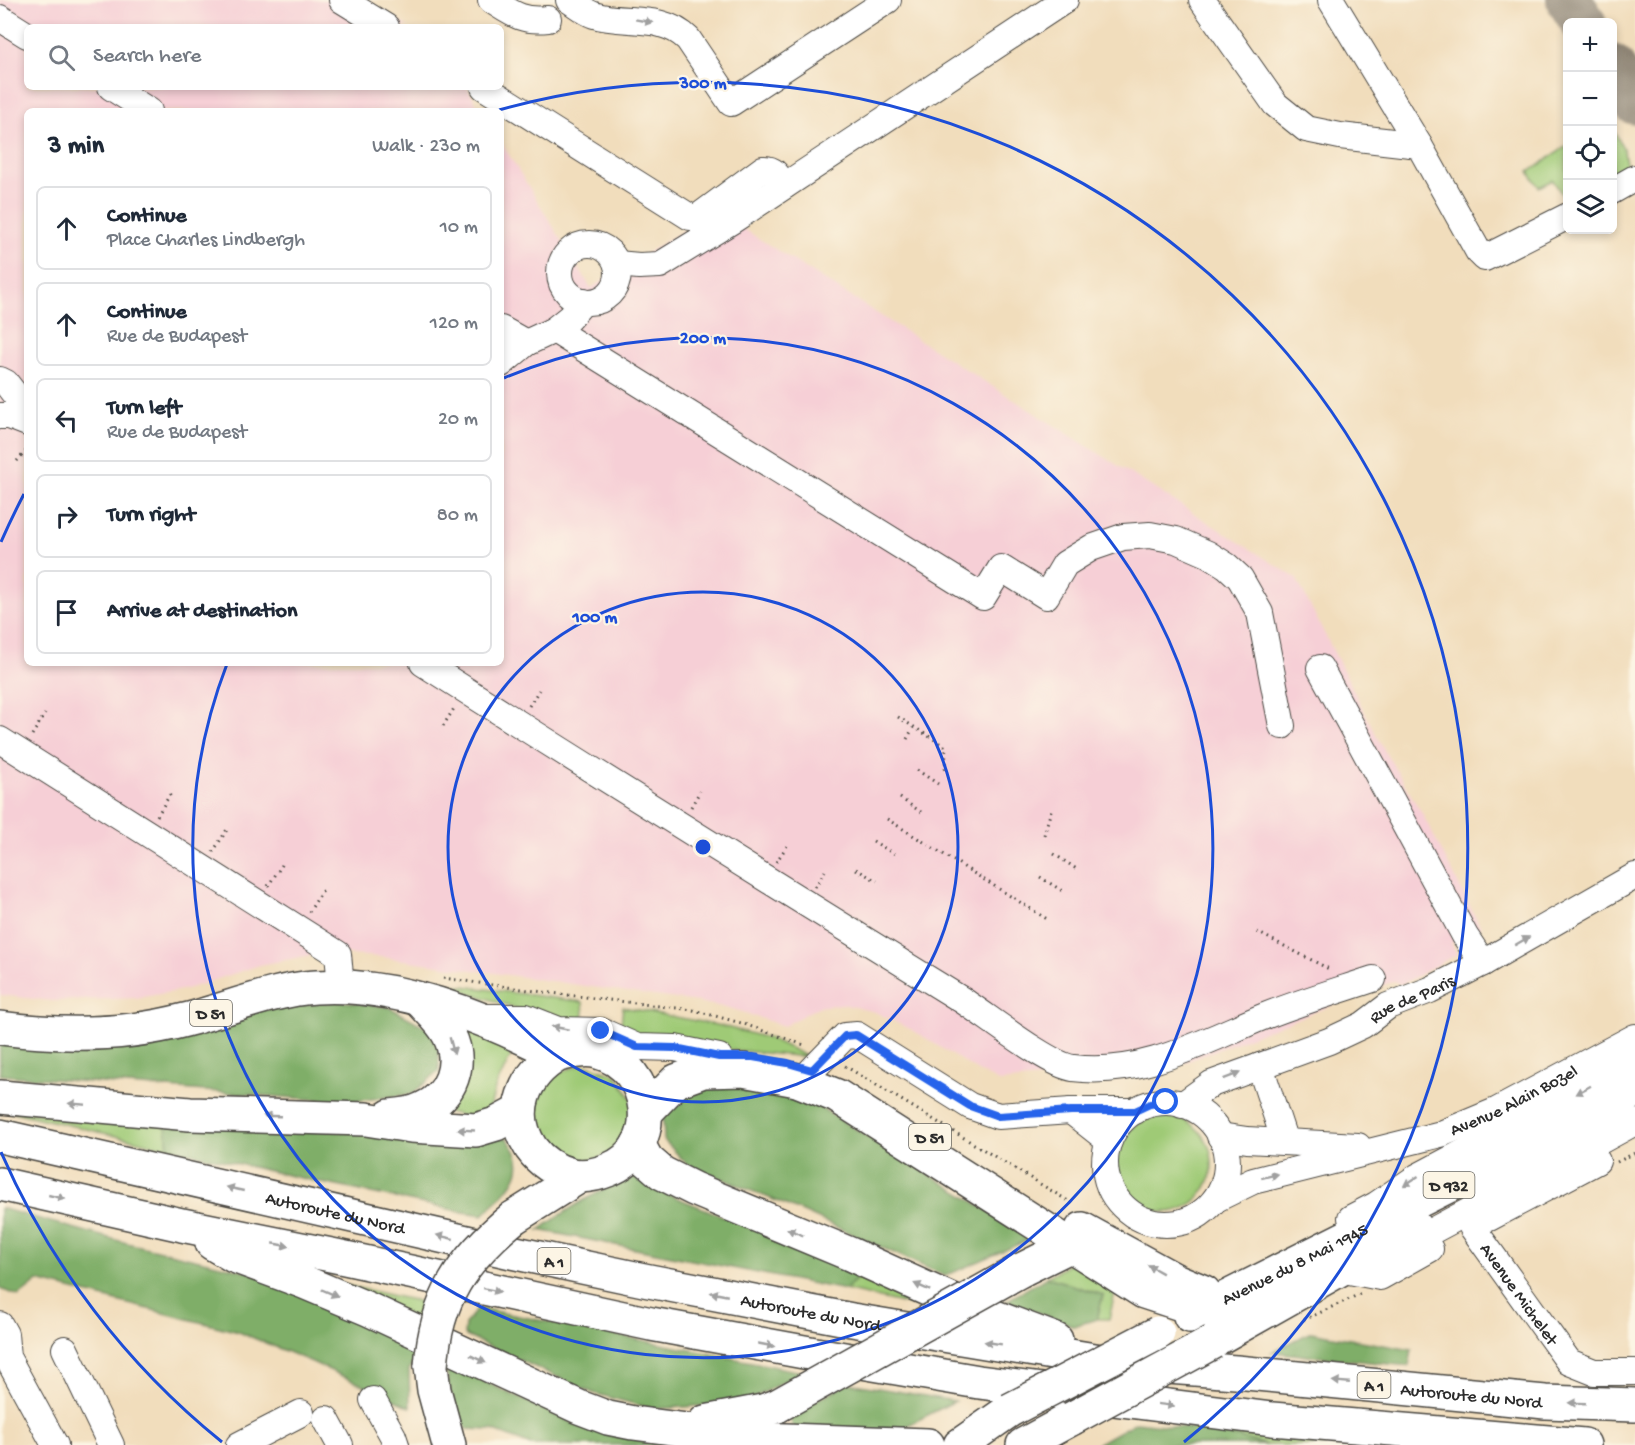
<!DOCTYPE html>
<meta charset="utf-8">
<style>
body{margin:0;font-family:"Gochi Hand",sans-serif;background:#f2f2f3;color:#1f2937}
.controls{position:absolute;right:18px;top:18px;display:grid;overflow:hidden;border-radius:9px;box-shadow:0 3px 9px #0003}
.controls button{width:54px;height:54px;display:grid;place-items:center;padding:0;border:0;border-bottom:2px solid #e0e1e3;background:#fff;color:#1f2937;font:30px sans-serif}
.stop{position:absolute;width:18px;height:18px;margin:-14px;border:4px solid #2563eb;border-radius:50%;background:#fff}
.stop.end{background:#2563eb;border-color:#fff;box-shadow:0 2px 6px #0008}
.list{margin:0;padding:0;list-style:none}
h2{display:flex;justify-content:space-between;align-items:center;height:78px;margin:0;padding:0 24px;font-size:26px}
h2 small{font-size:20px;font-weight:400;color:#747a83}
.list li{display:grid;grid-template-columns:39px 1fr auto;gap:18px;align-items:center;box-sizing:border-box;height:84px;margin:0 12px 12px;padding:0 12px;border:2px solid #e0e1e3;border-radius:9px}
.list b{display:block;font-size:22px;white-space:nowrap}
.list p{margin:0;font-size:20px;white-space:nowrap;color:#747a83}
.list em{font-size:20px;font-style:normal;color:#747a83}
.icon{flex:none;width:33px;height:33px;fill:none;stroke:currentColor;stroke-width:2;stroke-linecap:round;stroke-linejoin:round}
.map{position:relative;flex:none;width:1635px;height:1445px;overflow:hidden}
.search{position:absolute;background:#fff;box-shadow:0 3px 9px #0003;left:24px;top:24px;width:480px;height:66px;display:flex;align-items:center;gap:15px;box-sizing:border-box;padding:0 21px;border-radius:9px;color:#747a83;font-size:22px}
.panel{position:absolute;background:#fff;box-shadow:0 3px 9px #0003;left:24px;top:108px;width:480px;height:558px;border-radius:9px}
.map>svg:first-child{display:block}
.built{fill:#f6cfd6}
.green{fill:#9fca76;stroke:#657a50;stroke-width:1.5}
.forest{fill:#7fae67;stroke:#556c49;stroke-width:1.5}
.lines{fill:none;stroke-linecap:round;stroke-linejoin:round}
.taxiway{stroke:#8e8474;stroke-width:46}
.minor-casing{stroke:#494641;stroke-width:28}
.major-casing{stroke:#494641;stroke-width:36}
.highway-casing{stroke:#494641;stroke-width:36}
.path{stroke:#494641;stroke-width:3;stroke-dasharray:1.5 4.5;stroke-linecap:butt}
.minor{stroke:#fff;stroke-width:26}
.major{stroke:#fff;stroke-width:33}
.highway{stroke:#fff;stroke-width:33}
.major-bridge-casing{stroke:#494641;stroke-width:36;stroke-linecap:butt}
.highway-bridge-casing{stroke:#494641;stroke-width:36;stroke-linecap:butt}
.major-bridge{stroke:#fff;stroke-width:33}
.highway-bridge{stroke:#fff;stroke-width:33}
.oneway{fill:#a0a0a0}
.route{stroke:#2563eb;stroke-width:8}
.ring{fill:none;stroke:#1d4ed8;stroke-width:3}
.labels{text-anchor:middle;stroke-width:4.5;stroke-linejoin:round;paint-order:stroke}
.shield{fill:#fcf5e5;stroke:#6a6863;stroke-width:1.5}
.shield-label{font-size:16px;font-weight:bold;fill:#2b2b2b}
.street-label{font-size:18px;fill:#2b2b2b;stroke:#fcf5e5}
.centre{fill:#1d4ed8;stroke:#fcf5e5;stroke-width:3}
.ring-label{font-size:18px;text-anchor:middle;font-weight:bold;fill:#1d4ed8;stroke:#fcf5e5;stroke-width:4.5;stroke-linejoin:round;paint-order:stroke}
</style>
<div class="map">
<svg width="1635" height="1445" viewBox="0 0 1635 1445">
<rect width="100%" height="100%" fill="#fcf5e5"/>
<filter id="ink" filterUnits="userSpaceOnUse"><feTurbulence type="fractalNoise" baseFrequency=".0167" numOctaves="2"/><feDisplacementMap in="SourceGraphic" scale="12" xChannelSelector="R" yChannelSelector="G"/><feConvolveMatrix kernelMatrix="1 2 1 2 8 2 1 2 1" color-interpolation-filters="sRGB"/></filter>
<filter id="wash" filterUnits="userSpaceOnUse"><feTurbulence type="fractalNoise" baseFrequency=".008" numOctaves="4" result="noise"/><feDisplacementMap in="SourceGraphic" scale="24" xChannelSelector="R" yChannelSelector="G"/><feGaussianBlur stdDeviation="1.35" result="paint"/><feColorMatrix in="noise" values="0 0 0 0 0 0 0 0 0 0 0 0 0 0 0 0 0 1.4 0 .05"/><feComposite in="paint" operator="in"/></filter>
<g filter="url(#wash)">
<rect width="100%" height="100%" fill="#f1ddbc"/>
<!-- built -->
<path class="built" d="M 0,0 L 366,0 L 408,27 L 27,27 L 27,87 L 467,87 L 481,111 L 27,111 L 27,663 L 501,663 L 501,142 L 591,288 L 715,211 L 1296,578 L 1384,750 L 1423,815 L 1481,928 L 1451,943 L 1457,954 L 1401,985 L 1394,981 L 1178,1065 L 999,1082 L 978,1071 L 914,1031 L 875,1012 L 842,1004 L 818,1007 L 784,1026 L 733,1009 L 698,1002 L 382,957 L 321,953 L 260,965 L 187,989 L 138,998 L 52,1001 L 0,995 Z"/>
<!-- green -->
<path class="green" d="M 1612,127 L 1623,148 L 1628,171 L 1612,181 Z
M 1567,146 L 1567,202 L 1553,180 L 1539,187 L 1529,172 Z
M 440,983 L 583,1002 L 584,1015 L 578,1023 L 546,1018 Z
M 623,1007 L 722,1026 L 771,1039 L 808,1057 L 710,1048 L 620,1032 Z
M 456,1022 L 512,1046 L 510,1058 L 495,1088 L 489,1112 L 476,1119 L 436,1109 Z
M 583,1064 L 615,1074 L 634,1102 L 622,1150 L 575,1166 L 537,1136 L 534,1103 L 552,1075 Z
M 0,1109 L 166,1124 L 168,1148 Z
M1116 1164a48 48 0 1 1 96 0a48 48 0 1 1-96 0Z
M 1073,1262 L 1115,1293 L 1109,1319 L 1097,1319 L 1103,1295 L 1047,1277 Z
M 864,1272 L 931,1301 L 919,1307 L 845,1290 Z
M 317,1279 L 427,1303 L 421,1320 Z
M 1214,1431 L 1340,1445 L 1266,1445 Z"/>
<!-- forest -->
<path class="forest" d="M 340,1001 L 389,1007 L 429,1029 L 439,1051 L 439,1071 L 412,1094 L 348,1102 L 0,1075 L 0,1037 Z
M 730,1083 L 800,1095 L 1033,1238 L 945,1276 L 803,1212 L 687,1164 L 664,1140 L 663,1117 L 678,1096 Z
M 166,1124 L 507,1138 C 510,1143 515,1149 517,1155 C 526,1179 497,1200 483,1215 L 463,1212 L 327,1184 L 168,1148 Z
M 635,1177 L 652,1188 L 864,1272 L 845,1290 L 539,1230 C 573,1206 595,1191 635,1177 Z
M 0,1208 L 127,1243 L 250,1272 L 416,1336 L 413,1363 L 409,1370 L 410,1407 L 312,1362 L 239,1332 L 38,1281 L 19,1296 L 0,1289 Z
M 1047,1277 L 1103,1295 L 1097,1319 L 1074,1326 L 1006,1301 Z
M 478,1308 L 802,1372 L 744,1403 L 653,1409 L 593,1393 L 464,1335 L 465,1324 Z
M 1311,1332 L 1412,1350 L 1409,1366 L 1272,1352 Z
M 447,1364 L 581,1427 L 610,1434 L 704,1445 L 531,1445 L 492,1430 L 467,1429 C 456,1416 445,1381 447,1364 Z
M 849,1383 L 955,1401 L 891,1434 L 793,1428 L 789,1414 Z
M 1136,1422 L 1214,1431 L 1266,1445 L 1095,1445 Z"/>
<g class="lines">
<!-- taxiway -->
<path class="taxiway" d="M 1569,0 L 1583,22
M 1612,67 L 1635,102"/>
</g>
</g>
<g filter="url(#ink)">
<g class="lines">
<defs>
<g id="minor">
<path d="M 342,0 L 386,27"/>
<path d="M 491,0 C 513,14 522,22 548,19"/>
<path d="M 569,0 C 577,5 585,12 594,15 C 625,25 662,13 688,39 L 731,103 L 888,0"/>
<path d="M 1202,0 L 1275,104 L 1306,129 L 1340,136 L 1419,145 L 1478,251 L 1485,258 L 1568,216"/>
<path d="M 1331,0 L 1419,145"/>
<path d="M 0,18 L 27,35"/>
<path d="M 111,87 L 149,111"/>
<path d="M 484,87 L 690,217 L 698,217 L 763,169 C 775,168 778,177 784,186"/>
<path d="M 1612,191 L 1635,178"/>
<circle cx="589" cy="273" r="29"/>
<path d="M 617,264 L 639,266 L 660,265 L 733,220 L 1065,0"/>
<path d="M 501,329 L 526,343"/>
<path d="M 554,330 L 983,597 L 1001,568 L 1046,596 L 1065,564 L 1091,548 L 1123,537 L 1150,535 L 1176,540 L 1208,554 L 1227,566 L 1240,578 L 1260,613 L 1282,726"/>
<path d="M 501,364 L 526,343 L 554,330 L 569,318 L 584,301"/>
<path d="M 0,380 L 6,383 L 27,410"/>
<path d="M 0,416 L 9,416 L 27,423"/>
<path d="M 423,663 C 602,777 782,889 962,1000 C 987,1016 1049,1065 1073,1068 C 1142,1077 1204,1041 1265,1016 C 1300,1002 1337,991 1373,979"/>
<path d="M 1320,668 L 1465,936 L 1483,963"/>
<path d="M 0,740 L 338,954 L 341,986"/>
<path d="M 485,1017 L 526,1017 L 559,1030 L 601,1031 L 637,1047 L 675,1048 L 719,1057"/>
<path d="M 1260,1066 L 1285,1142"/>
<path d="M 812,1070 L 845,1036 L 857,1035 L 970,1106 L 998,1116 L 1071,1111"/>
<circle cx="1166" cy="1163" r="61"/>
<path id="s1" d="M 1182,1105 L 1211,1084 L 1329,1041 L 1363,1025 L 1388,1006 L 1430,990 L 1483,963 L 1635,876"/>
<path d="M 1220,1136 L 1247,1140 L 1358,1146"/>
<path d="M 1109,1141 L 1071,1111 L 1135,1111"/>
<path d="M 1567,1159 L 1635,1122"/>
<path id="s2" d="M 1216,1199 L 1253,1181 L 1441,1134 L 1496,1111 L 1635,1037"/>
<path d="M 1351,1218 L 1376,1205 L 1417,1177 L 1635,1062"/>
<path d="M 1489,1218 L 1597,1161"/>
<path id="s3" d="M 1472,1227 L 1569,1362 L 1594,1372 L 1635,1372"/>
<path d="M 1400,1248 L 1505,1192"/>
<path d="M 1339,1269 L 1380,1277 L 1430,1249"/>
<path d="M 0,1325 L 5,1334 L 7,1357 L 55,1445"/>
<path d="M 65,1349 L 111,1445"/>
<path d="M 373,1400 L 393,1436 L 396,1445"/>
<path d="M 326,1419 L 340,1445"/>
<path d="M 239,1445 L 301,1413"/>
</g>
<g id="major">
<path d="M 0,1028 C 61,1036 125,1036 185,1020 C 225,1010 276,989 316,987 C 399,982 486,1017 558,1055 C 571,1052 585,1048 598,1052 C 654,1067 664,1149 608,1170 C 596,1175 585,1177 572,1175 C 556,1171 541,1162 531,1148 C 508,1112 524,1075 558,1055"/>
<path d="M 646,1112 L 676,1081 L 703,1071 L 743,1070 L 797,1080 L 837,1096 L 1144,1292 L 1242,1324"/>
<path d="M 1479,1193 L 1582,1138"/>
<path d="M 513,1218 L 580,1176"/>
<path d="M 1082,1229 L 1175,1280 L 1204,1292"/>
<path id="s4" d="M 1190,1316 L 1488,1166 L 1517,1144 L 1565,1127 L 1635,1091"/>
<path d="M 1222,1336 L 1415,1227"/>
<path d="M 431,1366 L 434,1390 L 449,1445"/>
<path d="M 960,1445 L 1010,1410"/>
<path d="M 1023,1445 L 1071,1419"/>
</g>
<g id="highway">
<path d="M 0,1097 L 190,1114 L 366,1119 L 411,1126 L 476,1130 L 496,1124 L 520,1111"/>
<path d="M 390,1116 C 401,1115 412,1114 422,1109 C 452,1097 463,1063 449,1035 C 442,1021 429,1010 419,999"/>
<path id="s5" d="M 0,1136 L 511,1252 L 644,1280 L 852,1320 L 1113,1363 L 1236,1372 L 1545,1402 L 1635,1405"/>
<path d="M 638,1144 L 647,1160 L 662,1173 L 694,1189 L 850,1254 L 958,1303 L 1056,1340"/>
<path d="M 0,1184 L 182,1225 L 336,1256 L 651,1324 L 815,1354 L 979,1382 L 1272,1419 L 1584,1445"/>
<path d="M 212,1243 L 234,1256 L 304,1282 L 368,1309 L 579,1407 L 608,1418 L 633,1423 L 757,1439 L 928,1445"/>
<path d="M 1021,1270 L 1092,1235"/>
<path d="M 705,1422 L 763,1411 L 777,1406"/>
</g>
</defs>
<!-- minor casing -->
<use href="#minor" class="minor-casing"/>
<!-- major casing -->
<use href="#major" class="major-casing"/>
<!-- highway casing -->
<use href="#highway" class="highway-casing"/>
<!-- path -->
<path class="path" d="M 17,461 L 27,450
M 529,706 L 539,690
M 898,717 L 946,747 L 945,773
M 443,726 L 455,707
M 32,735 L 45,714
M 907,739 L 913,728
M 917,770 L 938,784
M 900,798 L 921,812
M 691,807 L 700,791
M 157,816 L 171,793
M 887,819 L 1047,919
M 1044,835 L 1052,807
M 873,841 L 894,854
M 213,852 L 228,828
M 1054,854 L 1078,870
M 776,862 L 787,846
M 856,869 L 877,881
M 1040,877 L 1064,892
M 268,886 L 284,862
M 815,887 L 825,871
M 309,912 L 324,888
M 1257,932 L 1331,970
M 443,978 L 543,992 L 693,1010 L 741,1023 L 807,1046
M 845,1066 L 1075,1205
M 1617,1162 L 1635,1153
M 1304,1320 L 1360,1294"/>
<!-- minor -->
<use href="#minor" class="minor"/>
<!-- major -->
<use href="#major" class="major"/>
<!-- highway -->
<use href="#highway" class="highway"/>
<defs>
<path id="major-bridge" d="M 431,1366 C 436,1298 462,1260 513,1218
M 1010,1410 L 1158,1333
M 1071,1419 L 1213,1342"/>
<path id="highway-bridge" d="M 777,1406 L 1021,1270"/>
</defs>
<!-- major-bridge casing -->
<use href="#major-bridge" class="major-bridge-casing"/>
<!-- highway-bridge casing -->
<use href="#highway-bridge" class="highway-bridge-casing"/>
<!-- major-bridge -->
<use href="#major-bridge" class="major-bridge"/>
<!-- highway-bridge -->
<use href="#highway-bridge" class="highway-bridge"/>
</g>
<!-- one-way arrows -->
<defs><path id="oneway-solid" d="M-6-.8H1V-3.2L6.5 0L1 3.2V.8H-6Z" transform="scale(1.5)"/></defs>
<g class="oneway">
<use href="#oneway-solid" transform="translate(644 21) rotate(10)"/>
<use href="#oneway-solid" transform="translate(1522 941) rotate(-30)"/>
<use href="#oneway-solid" transform="translate(560 1028) rotate(-169)"/>
<use href="#oneway-solid" transform="translate(452 1046) rotate(75)"/>
<use href="#oneway-solid" transform="translate(1232 1076) rotate(-21)"/>
<use href="#oneway-solid" transform="translate(1583 1090) rotate(152)"/>
<use href="#oneway-solid" transform="translate(77 1104) rotate(-175)"/>
<use href="#oneway-solid" transform="translate(272 1116) rotate(-178)"/>
<use href="#oneway-solid" transform="translate(466 1130) rotate(-177)"/>
<use href="#oneway-solid" transform="translate(1270 1176) rotate(-14)"/>
<use href="#oneway-solid" transform="translate(1411 1181) rotate(147)"/>
<use href="#oneway-solid" transform="translate(235 1189) rotate(-167)"/>
<use href="#oneway-solid" transform="translate(57 1197) rotate(13)"/>
<use href="#oneway-solid" transform="translate(795 1232) rotate(-157)"/>
<use href="#oneway-solid" transform="translate(445 1237) rotate(-167)"/>
<use href="#oneway-solid" transform="translate(281 1245) rotate(11)"/>
<use href="#oneway-solid" transform="translate(1155 1269) rotate(-151)"/>
<use href="#oneway-solid" transform="translate(922 1287) rotate(-156)"/>
<use href="#oneway-solid" transform="translate(492 1290) rotate(12)"/>
<use href="#oneway-solid" transform="translate(330 1293) rotate(23)"/>
<use href="#oneway-solid" transform="translate(719 1294) rotate(-169)"/>
<use href="#oneway-solid" transform="translate(993 1343) rotate(-171)"/>
<use href="#oneway-solid" transform="translate(766 1345) rotate(11)"/>
<use href="#oneway-solid" transform="translate(478 1359) rotate(26)"/>
<use href="#oneway-solid" transform="translate(1341 1382) rotate(-175)"/>
<use href="#oneway-solid" transform="translate(1577 1403) rotate(-178)"/>
<use href="#oneway-solid" transform="translate(1166 1405) rotate(7)"/>
</g>
</g>
<g class="lines" filter="url(#ink)">
<!-- route -->
<path class="route" d="M 601,1031 L 637,1047 L 675,1048 L 719,1057 L 753,1057 L 788,1063 L 812,1070 L 845,1036 L 856,1035 L 970,1106 L 998,1116 L 1071,1111 L 1135,1111 L 1150,1104 L 1166,1102"/>
</g>
<!-- distance rings -->
<g class="ring">
<circle cx="703" cy="847" r="255"/>
<path d="M504 378A510 510 0 1 1 227 664"/>
<path d="M222 1442A765 765 0 0 1 1 1152M1 542A765 765 0 0 1 24 494M499 110A765 765 0 0 1 1184 1442"/>
</g>
<g class="labels">
<!-- shield labels -->
<g class="shield">
<rect x="190" y="1000" width="42" height="26" rx="4.5"/>
<rect x="909" y="1124" width="42" height="26" rx="4.5"/>
<rect x="1423.5" y="1172" width="51" height="26" rx="4.5"/>
<rect x="537.5" y="1248" width="33" height="26" rx="4.5"/>
<rect x="1357.5" y="1372" width="33" height="26" rx="4.5"/>
</g>
<g class="shield-label">
<text x="211" y="1019">D 51</text>
<text x="930" y="1143">D 51</text>
<text x="1449" y="1191">D 932</text>
<text x="554" y="1267">A 1</text>
<text x="1374" y="1391">A 1</text>
</g>
<!-- street labels -->
<g class="street-label">
<text dy="6" stroke="none"><textPath href="#s1" startOffset="255">Rue de Paris</textPath></text>
<text dy="6" stroke="none"><textPath href="#s2" startOffset="315">Avenue Alain Bozel</textPath></text>
<text dy="6" stroke="none"><textPath href="#s5" startOffset="344">Autoroute du Nord</textPath></text>
<text dy="6" stroke="none"><textPath href="#s4" startOffset="117">Avenue du 8 Mai 1945</textPath></text>
<text dy="6" stroke="none"><textPath href="#s3" startOffset="82">Avenue Michelet</textPath></text>
<text dy="6" stroke="none"><textPath href="#s5" startOffset="830">Autoroute du Nord</textPath></text>
<text dy="6" stroke="none"><textPath href="#s5" startOffset="1496">Autoroute du Nord</textPath></text>
</g>
</g>
<circle cx="703" cy="847" r="9" class="centre"/>
<g class="ring-label">
<text x="703" y="88">300 m</text>
<text x="703" y="343">200 m</text>
<text x="595" y="622">100 m</text>
</g>
</svg>
<div class="controls">
<button>+</button>
<button>−</button>
<button><svg class="icon" aria-label="locate" viewBox="0 0 24 24"><circle cx="12" cy="12" r="6"/><path d="M12 2v4M12 18v4M2 12h4M18 12h4"/></svg></button>
<button><svg class="icon" aria-label="layers" viewBox="0 0 24 24"><path d="M12 4l9 5-9 5-9-5zM3 14l9 5 9-5"/></svg></button>
</div>
<div class="stop" style="left:1166px;top:1102px"></div>
<div class="stop end" style="left:601px;top:1031px"></div>
<div class="search"><svg class="icon" aria-label="search" viewBox="0 0 24 24"><circle cx="10" cy="10" r="6"/><path d="M15 15l6 6"/></svg>Search here</div>
<section class="panel">
<h2>3 min<small>Walk · 230 m</small></h2>
<ul class="list">
<li><svg class="icon" aria-label="ahead" viewBox="0 0 24 24"><path d="M12 20V5M6 11l6-6 6 6"/></svg><div><b>Continue</b><p>Place Charles Lindbergh</p></div><em>10 m</em></li>
<li><svg class="icon" aria-label="ahead" viewBox="0 0 24 24"><path d="M12 20V5M6 11l6-6 6 6"/></svg><div><b>Continue</b><p>Rue de Budapest</p></div><em>120 m</em></li>
<li><svg class="icon" aria-label="left" viewBox="0 0 24 24"><path d="M17 20v-9H6M10 6l-5 5 5 5"/></svg><div><b>Turn left</b><p>Rue de Budapest</p></div><em>20 m</em></li>
<li><svg class="icon" aria-label="right" viewBox="0 0 24 24"><path d="M7 20v-9h11M14 6l5 5-5 5"/></svg><div><b>Turn right</b></div><em>80 m</em></li>
<li><svg class="icon" aria-label="arrive" viewBox="0 0 24 24"><path d="M6 21V4h12l-3 4 3 4H6"/></svg><div><b>Arrive at destination</b></div></li>
</ul>
</section>
</div>
